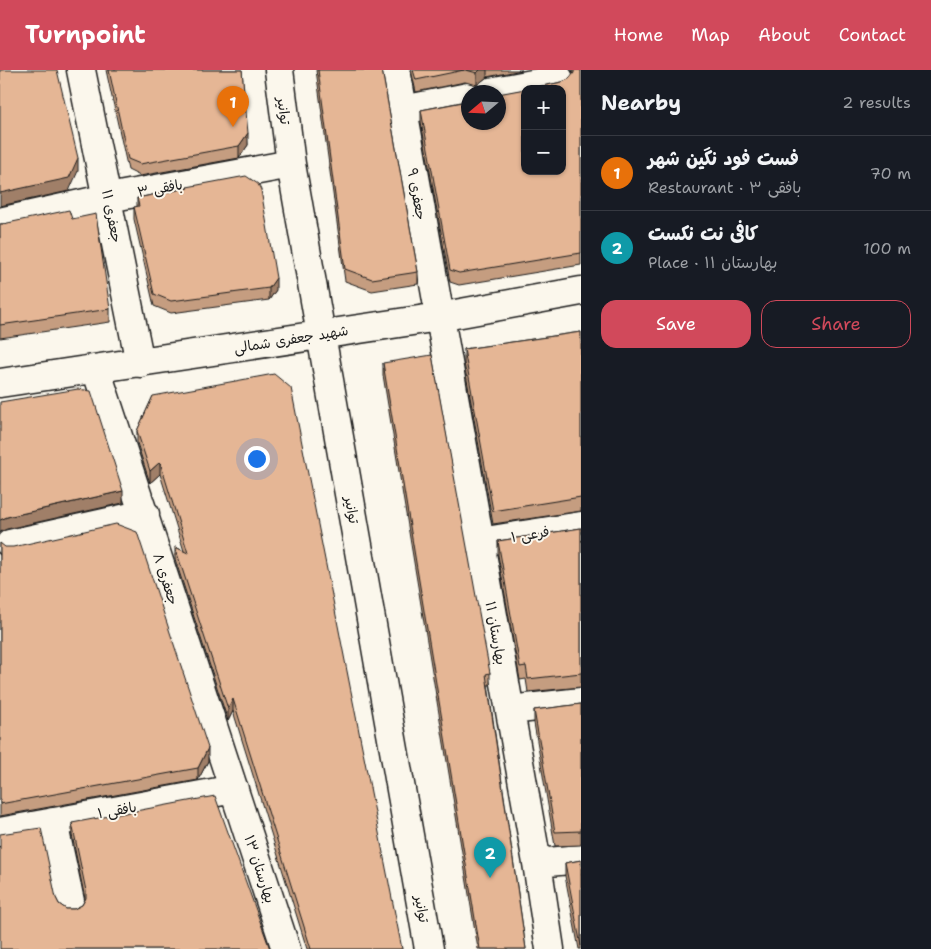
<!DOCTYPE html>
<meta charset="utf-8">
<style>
body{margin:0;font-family:"Shantell Sans","Playpen Sans Arabic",sans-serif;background:#20242c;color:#f1f3f6}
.controls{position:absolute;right:15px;top:15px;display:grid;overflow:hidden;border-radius:10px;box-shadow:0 1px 4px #0004}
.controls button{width:45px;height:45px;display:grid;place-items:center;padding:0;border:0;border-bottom:1px solid #363941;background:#171b24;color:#f1f3f6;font:25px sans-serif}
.compass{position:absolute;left:461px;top:15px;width:45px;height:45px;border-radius:50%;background:#171b24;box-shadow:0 1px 4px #0004;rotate:251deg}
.you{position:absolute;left:256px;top:388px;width:18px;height:18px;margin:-12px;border:4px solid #fff;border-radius:50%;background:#1a73e8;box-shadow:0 0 0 8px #1a73e833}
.badge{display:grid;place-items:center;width:32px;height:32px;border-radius:50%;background:#d1495b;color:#fff;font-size:16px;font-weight:700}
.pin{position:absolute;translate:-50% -41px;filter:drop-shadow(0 1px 2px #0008)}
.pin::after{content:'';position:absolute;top:26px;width:18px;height:15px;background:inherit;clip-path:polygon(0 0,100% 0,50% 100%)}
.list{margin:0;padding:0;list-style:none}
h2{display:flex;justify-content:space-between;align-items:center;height:65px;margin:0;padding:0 20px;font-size:21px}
h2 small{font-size:16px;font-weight:400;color:#9ea1a6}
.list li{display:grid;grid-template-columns:32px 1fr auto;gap:15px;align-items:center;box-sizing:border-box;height:75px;padding:0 20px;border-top:1px solid #363941}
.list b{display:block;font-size:19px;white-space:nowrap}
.list p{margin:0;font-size:16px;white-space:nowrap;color:#9ea1a6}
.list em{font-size:16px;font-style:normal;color:#9ea1a6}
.actions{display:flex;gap:10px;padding:15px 20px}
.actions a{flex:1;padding:11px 0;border:1px solid #d1495b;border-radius:15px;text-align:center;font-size:18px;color:#d1495b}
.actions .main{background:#d1495b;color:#fff}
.map{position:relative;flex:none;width:581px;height:879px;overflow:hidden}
header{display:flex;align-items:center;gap:30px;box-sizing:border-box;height:70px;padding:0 25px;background:#d1495b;color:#fff}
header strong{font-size:24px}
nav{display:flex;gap:28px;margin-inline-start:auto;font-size:18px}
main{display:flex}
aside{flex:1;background:#171b24}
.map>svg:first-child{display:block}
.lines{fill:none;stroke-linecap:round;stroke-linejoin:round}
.minor-casing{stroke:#1c1c1c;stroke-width:31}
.minor{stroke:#fbf7ec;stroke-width:28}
.wall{fill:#c59d80;stroke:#1c1c1c}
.shaded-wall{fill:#a07f68;stroke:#1c1c1c}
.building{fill:#e5b695;stroke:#1c1c1c}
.labels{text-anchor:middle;stroke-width:4;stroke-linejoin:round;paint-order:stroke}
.street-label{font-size:14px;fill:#1c1c1c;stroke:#fbf7ec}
</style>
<header>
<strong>Turnpoint</strong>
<nav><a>Home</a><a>Map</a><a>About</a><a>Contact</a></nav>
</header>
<main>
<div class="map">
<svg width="581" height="879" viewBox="0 0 581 879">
<rect width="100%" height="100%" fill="#fbf7ec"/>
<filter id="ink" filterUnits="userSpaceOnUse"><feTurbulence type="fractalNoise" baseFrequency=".02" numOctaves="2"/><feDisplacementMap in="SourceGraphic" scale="10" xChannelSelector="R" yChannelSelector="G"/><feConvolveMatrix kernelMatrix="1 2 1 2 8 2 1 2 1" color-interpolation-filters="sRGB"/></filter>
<g filter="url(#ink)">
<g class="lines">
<defs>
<path id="minor" d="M 81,0 L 140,293
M 279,0 L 291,94 L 429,879
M 396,0 L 537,793 L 550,879
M 490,22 L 559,9
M 403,40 L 468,27
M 0,152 L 108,128 L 291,94
M 96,299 L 286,879
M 0,313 L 439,247 L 581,221
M 480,472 L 581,456
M 10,474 L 145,444
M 510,640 L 581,632
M 53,752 L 71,836
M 0,762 L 234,719
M 537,793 L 581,789"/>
</defs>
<!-- minor casing -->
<use href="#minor" class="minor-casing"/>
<!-- minor -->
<use href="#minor" class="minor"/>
</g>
<!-- wall -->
<path class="wall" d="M 106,0 L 242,0 L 248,75 L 239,88 L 140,106 L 128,100 Z
M 316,0 L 382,0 L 418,202 L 418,214 L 372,221 L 345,211 Z
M 411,0 L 522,0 L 487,7 L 477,15 L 465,12 L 416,22 Z
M 572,0 L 581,0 L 581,195 L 459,215 L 450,212 L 421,52 L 421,40 L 562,12 L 569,9 L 573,3 Z
M 187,117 L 276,220 L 269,230 L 171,243 L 154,236 L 134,149 L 134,137 L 137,137 L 137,128 L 187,118 Z
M 72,149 L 110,239 L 110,252 L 0,268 L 0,154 Z
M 581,262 L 581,441 L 493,454 L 464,293 L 464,279 Z
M 383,293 L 490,603 L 490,615 L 488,615 L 526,879 L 478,879 L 383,305 Z
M 153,326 L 402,879 L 307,879 L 233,641 L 228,651 L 175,489 L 175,477 L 184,481 L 160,404 L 150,413 L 137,373 L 137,361 Z
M 581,458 L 581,617 L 528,622 L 526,609 L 520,610 L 498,485 L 498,471 Z
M 0,473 L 208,691 L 198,710 L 0,746 Z
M 581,634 L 581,775 L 555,776 L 534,653 L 534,640 Z
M 72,753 L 270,879 L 0,879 L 56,828 L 59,834 L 66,839 L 74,839 L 82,835 L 85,829 L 72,765 Z
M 581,790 L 581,879 L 579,879 L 565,806 L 565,793 Z"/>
<!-- shaded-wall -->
<path class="shaded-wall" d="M 480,0 L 487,0 L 487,7 L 477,15 L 477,3 Z
M 248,63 L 248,75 L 239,88 L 239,76 Z
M 78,88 L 78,101 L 69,121 L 0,136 L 0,123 Z
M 276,208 L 276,220 L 269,230 L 269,218 Z
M 160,392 L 160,404 L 150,413 L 150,401 Z
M 123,421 L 123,433 L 7,459 L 0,462 L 0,450 L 7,447 Z
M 233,629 L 233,641 L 228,651 L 228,639 Z
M 208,678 L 208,691 L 198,710 L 198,698 Z"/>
<!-- building -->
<path class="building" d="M 0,0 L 57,0 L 78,88 L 69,108 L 0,123 Z
M 109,0 L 242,0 L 248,63 L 239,76 L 140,94 L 128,89 Z
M 318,0 L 382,0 L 418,202 L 372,209 L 345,199 Z
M 413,0 L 464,0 L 416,10 Z
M 466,0 L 480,0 L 477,3 Z
M 574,0 L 581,0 L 581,183 L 459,203 L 450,200 L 421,40 L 468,31 L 468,52 L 498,52 L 498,24 L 525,19 L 525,101 L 562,101 L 562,19 L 528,19 L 562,12 L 569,9 L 574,3 Z
M 246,106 L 258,114 L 261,120 L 276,208 L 269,218 L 171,231 L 154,224 L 134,137 L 139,136 L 137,128 L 188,118 L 187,117 Z
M 69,140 L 72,149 L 96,144 L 110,239 L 0,255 L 0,154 L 3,154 Z
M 581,262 L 581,427 L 493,441 L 464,279 Z
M 432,285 L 490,603 L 486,604 L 526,879 L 480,879 L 383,293 Z
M 274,304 L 291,318 L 402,879 L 311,879 L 233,629 L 228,639 L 175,477 L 188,483 L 160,392 L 150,401 L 137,361 L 153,326 Z
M 78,319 L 91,321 L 123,421 L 7,447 L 0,450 L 0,332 Z
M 116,454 L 137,462 L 208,678 L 198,698 L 0,734 L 0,473 L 5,477 L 13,477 Z
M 581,458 L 581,603 L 528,609 L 526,596 L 520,597 L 498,471 Z
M 581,634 L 581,761 L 555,762 L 534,640 Z
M 215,726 L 270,879 L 0,879 L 0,764 L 41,758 L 56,828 L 59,834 L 66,839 L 74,839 L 82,835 L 86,828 L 86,821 L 72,753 Z
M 581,790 L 581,876 L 565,793 Z"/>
</g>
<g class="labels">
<!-- street labels -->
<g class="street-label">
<text transform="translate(284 41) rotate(83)" y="5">توانیر</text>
<text transform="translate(160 118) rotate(-10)" y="5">بافقی ۳</text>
<text transform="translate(417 124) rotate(80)" y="5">جعفری ۹</text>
<text transform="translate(112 146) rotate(79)" y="5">جعفری ۱۱</text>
<text transform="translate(291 269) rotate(-9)" y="5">شهید جعفری شمالی</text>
<text transform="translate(352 440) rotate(80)" y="5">توانیر</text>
<text transform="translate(530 464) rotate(-9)" y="5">فرعی ۱</text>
<text transform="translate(166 509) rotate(72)" y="5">جعفری ۸</text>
<text transform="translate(496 563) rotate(80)" y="5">بهارستان ۱۱</text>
<text transform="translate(117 740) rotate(-10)" y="5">بافقی ۱</text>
<text transform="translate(260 799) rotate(72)" y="5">بهارستان ۱۳</text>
<text transform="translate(422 839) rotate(80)" y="5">توانیر</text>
</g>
</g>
</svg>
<div class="controls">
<button>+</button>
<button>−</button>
</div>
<svg class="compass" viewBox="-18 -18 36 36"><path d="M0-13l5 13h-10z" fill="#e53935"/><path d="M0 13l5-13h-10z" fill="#9ea1a6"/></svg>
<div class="you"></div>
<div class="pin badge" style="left:233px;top:57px;background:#e8710a">1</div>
<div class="pin badge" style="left:490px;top:808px;background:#0f9aa8">2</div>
</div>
<aside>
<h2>Nearby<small>2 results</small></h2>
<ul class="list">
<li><span class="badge" style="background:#e8710a">1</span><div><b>فست فود نگین شهر</b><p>Restaurant · بافقی ۳</p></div><em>70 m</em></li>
<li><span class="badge" style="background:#0f9aa8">2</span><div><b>کافی نت نکست</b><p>Place · بهارستان ۱۱</p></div><em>100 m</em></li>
</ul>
<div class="actions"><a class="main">Save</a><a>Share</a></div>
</aside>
</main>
